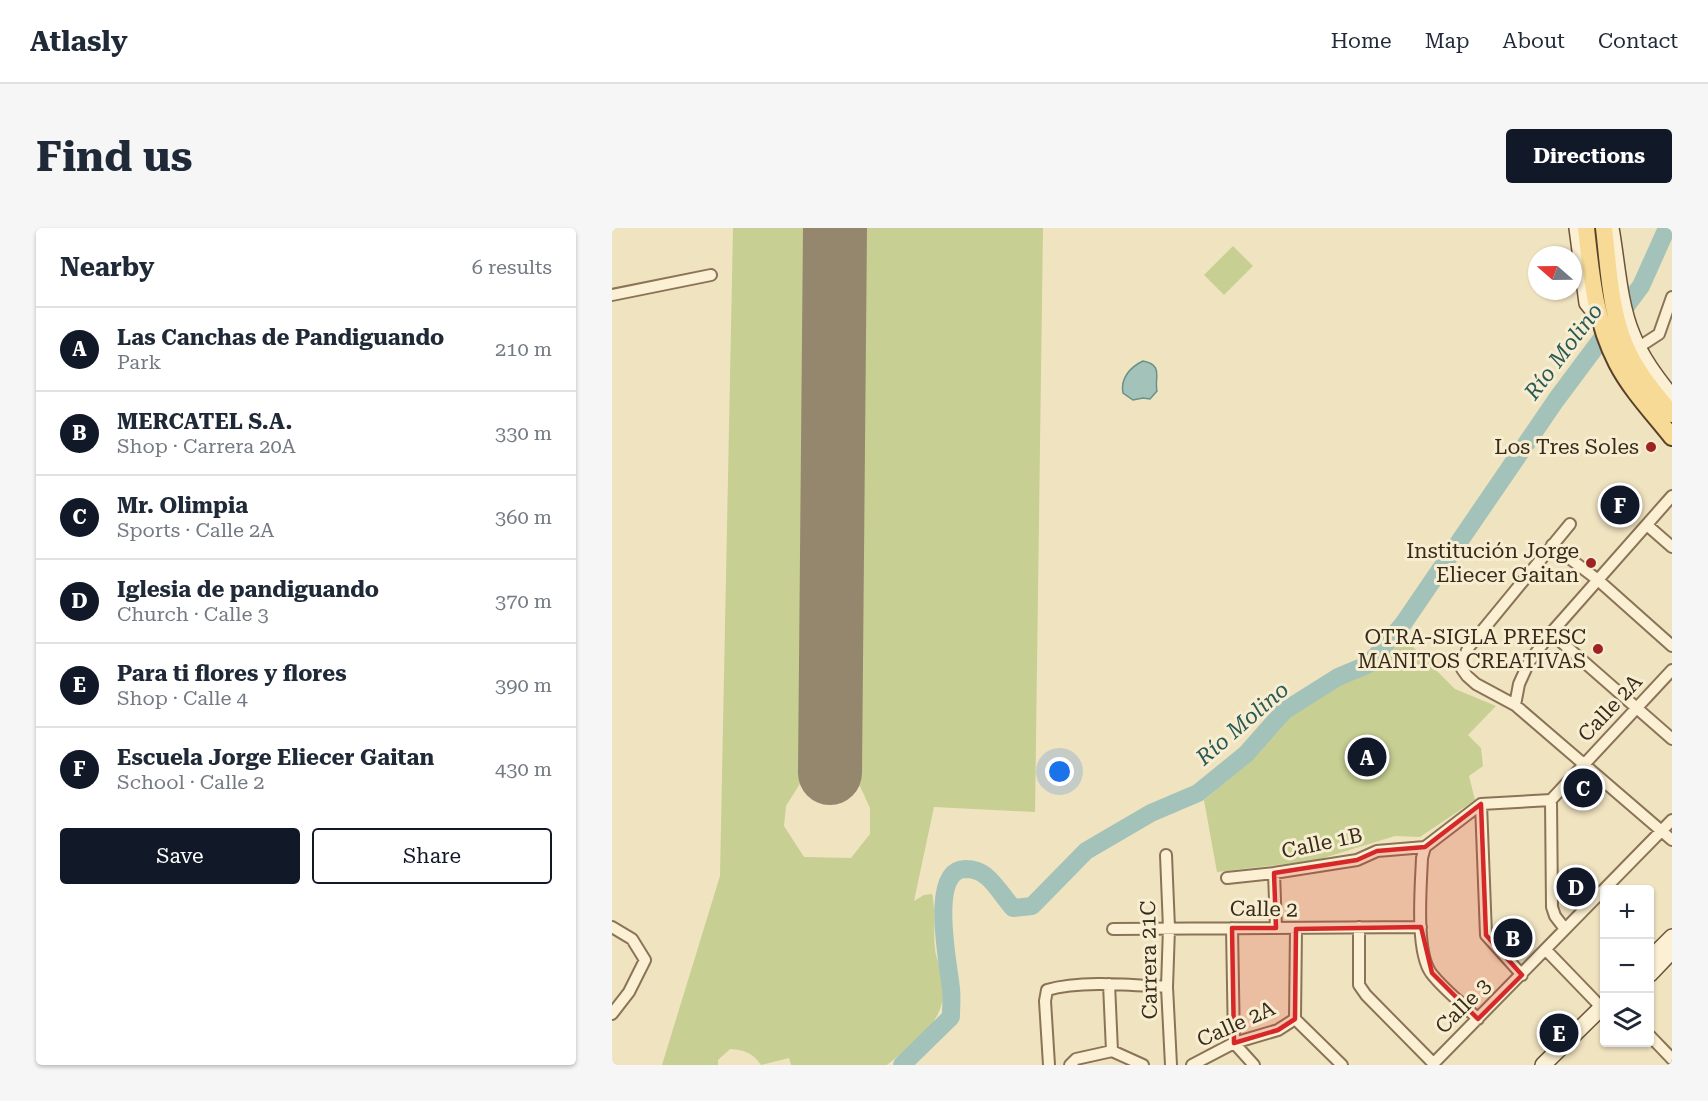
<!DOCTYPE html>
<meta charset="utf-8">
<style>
body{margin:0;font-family:"Roboto Serif",serif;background:#f6f6f7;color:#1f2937}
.controls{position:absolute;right:18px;bottom:18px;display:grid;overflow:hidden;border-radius:6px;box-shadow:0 2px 4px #0004}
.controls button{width:54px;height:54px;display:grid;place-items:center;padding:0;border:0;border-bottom:2px solid #e0e1e3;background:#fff;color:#1f2937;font:30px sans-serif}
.compass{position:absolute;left:916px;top:18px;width:54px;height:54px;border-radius:50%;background:#fff;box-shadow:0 2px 4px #0004;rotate:290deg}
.you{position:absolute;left:448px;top:544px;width:21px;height:21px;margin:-15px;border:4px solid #fff;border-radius:50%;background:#1a73e8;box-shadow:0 0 0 9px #1a73e833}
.badge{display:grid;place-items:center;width:39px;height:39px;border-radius:50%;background:#111827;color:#fff;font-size:20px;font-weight:700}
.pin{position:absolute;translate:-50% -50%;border:3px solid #fff;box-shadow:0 2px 6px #0006}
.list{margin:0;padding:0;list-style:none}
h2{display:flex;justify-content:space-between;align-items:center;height:78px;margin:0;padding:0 24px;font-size:26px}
h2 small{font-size:20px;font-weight:400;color:#747a83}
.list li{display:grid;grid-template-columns:39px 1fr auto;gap:18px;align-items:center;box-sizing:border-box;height:84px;padding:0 24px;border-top:2px solid #e0e1e3}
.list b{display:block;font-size:22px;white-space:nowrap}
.list p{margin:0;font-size:20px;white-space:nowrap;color:#747a83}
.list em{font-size:20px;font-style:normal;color:#747a83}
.actions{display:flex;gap:12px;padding:18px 24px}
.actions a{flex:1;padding:14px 0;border:2px solid #111827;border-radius:6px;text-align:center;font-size:21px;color:#111827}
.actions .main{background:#111827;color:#fff}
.icon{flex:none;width:33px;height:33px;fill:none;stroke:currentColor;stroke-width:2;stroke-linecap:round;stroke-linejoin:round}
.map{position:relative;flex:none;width:1060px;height:837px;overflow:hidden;border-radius:6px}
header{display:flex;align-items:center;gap:36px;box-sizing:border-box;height:84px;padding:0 30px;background:#fff;border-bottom:2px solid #e0e1e3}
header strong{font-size:28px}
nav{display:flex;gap:33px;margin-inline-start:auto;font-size:21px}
.intro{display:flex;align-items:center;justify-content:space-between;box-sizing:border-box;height:144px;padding:0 36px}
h1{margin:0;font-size:42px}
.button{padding:15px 27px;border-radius:6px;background:#111827;color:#fff;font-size:21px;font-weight:700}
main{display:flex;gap:36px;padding:0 36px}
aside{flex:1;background:#fff;border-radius:6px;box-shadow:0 2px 4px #0004}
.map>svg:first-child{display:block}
.green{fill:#c7cf93}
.water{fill:#a3c2ba;stroke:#699188;stroke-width:1.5}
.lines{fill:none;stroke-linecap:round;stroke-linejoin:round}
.river{stroke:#a3c2ba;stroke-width:18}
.runway{stroke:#94876e;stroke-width:64}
.minor-casing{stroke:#8b7357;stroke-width:14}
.secondary-casing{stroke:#6c543a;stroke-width:18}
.primary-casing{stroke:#58412b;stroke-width:20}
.minor{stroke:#fbf0d3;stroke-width:10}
.secondary{stroke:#fbf0d3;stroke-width:15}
.primary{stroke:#f6da95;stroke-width:16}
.marked{fill:#d62828;fill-opacity:0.2;stroke:#d62828;stroke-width:4.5;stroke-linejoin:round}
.poi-dot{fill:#9d2423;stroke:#f7edd0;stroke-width:2}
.labels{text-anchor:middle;stroke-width:6;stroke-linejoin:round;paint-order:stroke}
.poi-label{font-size:21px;fill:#392b1c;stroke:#f7edd0;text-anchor:end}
.street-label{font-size:21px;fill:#392b1c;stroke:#f7edd0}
.water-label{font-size:22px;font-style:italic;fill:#2a5a58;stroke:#f7edd0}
</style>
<header>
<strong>Atlasly</strong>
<nav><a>Home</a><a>Map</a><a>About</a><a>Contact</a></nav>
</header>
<div class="intro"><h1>Find us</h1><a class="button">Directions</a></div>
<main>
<aside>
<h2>Nearby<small>6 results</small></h2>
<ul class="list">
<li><span class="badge">A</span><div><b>Las Canchas de Pandiguando</b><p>Park</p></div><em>210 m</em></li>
<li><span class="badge">B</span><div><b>MERCATEL S.A.</b><p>Shop · Carrera 20A</p></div><em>330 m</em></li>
<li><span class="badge">C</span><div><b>Mr. Olimpia</b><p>Sports · Calle 2A</p></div><em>360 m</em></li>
<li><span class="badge">D</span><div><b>Iglesia de pandiguando</b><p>Church · Calle 3</p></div><em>370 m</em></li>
<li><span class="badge">E</span><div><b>Para ti flores y flores</b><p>Shop · Calle 4</p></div><em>390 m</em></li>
<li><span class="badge">F</span><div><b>Escuela Jorge Eliecer Gaitan</b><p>School · Calle 2</p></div><em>430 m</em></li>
</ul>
<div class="actions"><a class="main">Save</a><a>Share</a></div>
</aside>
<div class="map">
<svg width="1060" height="837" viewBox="0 0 1060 837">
<rect width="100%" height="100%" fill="#f0e3c0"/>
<!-- green -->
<path class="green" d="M 121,0 L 196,0 L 189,554 L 174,578 L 172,598 L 192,629 L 239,630 L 258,606 L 258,580 L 247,556 L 253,0 L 431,0 L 423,584 L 322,579 L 302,673 L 312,667 L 320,666 C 324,680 321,705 323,721 C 324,731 329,739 331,748 C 337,793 306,812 275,837 L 179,837 L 177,830 L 149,837 C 141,825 133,822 118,821 L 106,832 L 106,837 L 50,837 L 108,648 Z
M 621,18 L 641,38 L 612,67 L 592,47 Z
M 792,410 L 843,461 L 884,478 L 856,507 L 869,520 L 871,538 L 857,548 L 863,572 L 808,609 L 783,608 L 705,632 L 605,644 L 592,572 L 629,541 L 675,490 L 724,459 L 762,442 Z"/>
<!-- water -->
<path class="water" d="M 531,133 C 552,137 542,150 545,163 L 538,171 L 531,170 L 521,172 L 511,165 C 508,151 518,139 531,133 Z"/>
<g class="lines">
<!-- river -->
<path class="river" d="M 290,837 L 339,789 C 339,779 340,770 339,761 C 337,738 316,642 353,641 C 360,641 368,643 374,648 C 383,655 393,671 401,680 L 420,678 L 474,623 L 539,585 L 586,565 L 634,526 L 672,483 L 726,449 L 757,436 L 791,396 L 944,172 L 1029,58 L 1055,0"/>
<!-- runway -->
<path class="runway" d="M 218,545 L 223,0"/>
<defs>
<path id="minor" d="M 0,67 L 99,47
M 1027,119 L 1047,106 L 1060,69
M 958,296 L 856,420 L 850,435 L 850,441 L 855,448 L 864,456 L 903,477 L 1060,612
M 1036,298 L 1060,319
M 940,317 L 986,352 L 1060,418
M 939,405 L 1060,511
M 903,477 L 907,456 L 917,434 L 939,405 L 1060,268
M 939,572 L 940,679 L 943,688 L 953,701
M 869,576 L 939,572 L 1060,442
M 869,576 L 874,707 L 910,747
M 813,619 L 810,630 C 809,657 803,723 819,745 C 832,762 851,776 866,791
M 813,619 L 869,576
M 554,627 L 557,700 L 555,759 L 559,837
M 662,645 L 664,700
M 615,650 L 662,645 L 745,632 L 765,623 L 813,619
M 0,699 L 20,711 L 33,732 L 17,764 L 0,786
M 747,699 L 747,757 L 754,767 L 821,835
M 620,700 L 622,815 L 642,837
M 501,701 L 809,699
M 684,701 L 683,791 L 730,837
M 934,722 L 989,779
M 497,756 L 500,823
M 1038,808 L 1060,831
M 437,837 L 433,773 L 435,762 C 469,752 519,757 555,759
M 458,837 L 464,831 L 500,823 L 531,837
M 580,837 L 622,815 L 666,802 L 683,791
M 820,837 L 1060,592"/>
<path id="secondary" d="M 965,0 L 975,75 L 988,91
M 999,0 C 1005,33 1007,75 1020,106 C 1029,129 1044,149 1060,169
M 1041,728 L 1060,709
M 1038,746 L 1060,723
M 931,837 L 993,776"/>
<path id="primary" d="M 974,0 C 979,46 983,93 1005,135 C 1019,162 1041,185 1060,209
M 992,0 C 997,42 998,87 1017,126 C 1028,148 1044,167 1060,186"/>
</defs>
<!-- minor casing -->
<use href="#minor" class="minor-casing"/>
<!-- secondary casing -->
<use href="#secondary" class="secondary-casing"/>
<!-- primary casing -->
<use href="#primary" class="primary-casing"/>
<!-- minor -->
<use href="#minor" class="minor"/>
<!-- secondary -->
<use href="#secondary" class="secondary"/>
<!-- primary -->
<use href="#primary" class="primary"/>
</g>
<!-- marked area -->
<path class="marked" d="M 869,576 L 874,707 L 910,747 L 866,791 L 820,745 L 809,699 L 684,701 L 683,791 L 666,802 L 622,815 L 620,700 L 664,700 L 662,645 L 745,632 L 765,623 L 813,619 Z"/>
<!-- markers -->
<g class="poi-dot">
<circle cx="1039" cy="219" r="6"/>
<circle cx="979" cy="335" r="6"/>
<circle cx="986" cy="421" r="6"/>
</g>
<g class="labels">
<!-- poi labels -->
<g class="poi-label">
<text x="1027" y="226">Los Tres Soles</text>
<text x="967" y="330">Institución Jorge<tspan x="967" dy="24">Eliecer Gaitan</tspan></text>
<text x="974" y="416">OTRA-SIGLA PREESC<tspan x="974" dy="24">MANITOS CREATIVAS</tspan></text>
</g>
<!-- street labels -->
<g class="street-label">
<text transform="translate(998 480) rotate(-47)" y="7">Calle 2A</text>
<text transform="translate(710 615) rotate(-12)" y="7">Calle 1B</text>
<text transform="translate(652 681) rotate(1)" y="7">Calle 2</text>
<text transform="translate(537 732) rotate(-91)" y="7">Carrera 21C</text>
<text transform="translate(851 778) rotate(-45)" y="7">Calle 3</text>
<text transform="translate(624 796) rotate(-24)" y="7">Calle 2A</text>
</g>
<!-- water labels -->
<g class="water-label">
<text transform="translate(951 123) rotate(-53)" y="8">Río Molino</text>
<text transform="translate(630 495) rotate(-41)" y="8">Río Molino</text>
</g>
</g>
</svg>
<div class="controls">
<button>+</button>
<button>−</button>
<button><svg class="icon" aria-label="layers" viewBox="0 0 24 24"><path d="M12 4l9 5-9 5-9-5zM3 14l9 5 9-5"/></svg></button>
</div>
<svg class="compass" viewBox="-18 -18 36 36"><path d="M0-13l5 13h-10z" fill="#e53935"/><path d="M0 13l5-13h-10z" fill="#747a83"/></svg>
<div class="you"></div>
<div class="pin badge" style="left:755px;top:529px">A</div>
<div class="pin badge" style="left:901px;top:710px">B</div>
<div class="pin badge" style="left:971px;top:560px">C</div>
<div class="pin badge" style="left:964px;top:659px">D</div>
<div class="pin badge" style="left:947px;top:805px">E</div>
<div class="pin badge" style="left:1008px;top:277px">F</div>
</div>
</main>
